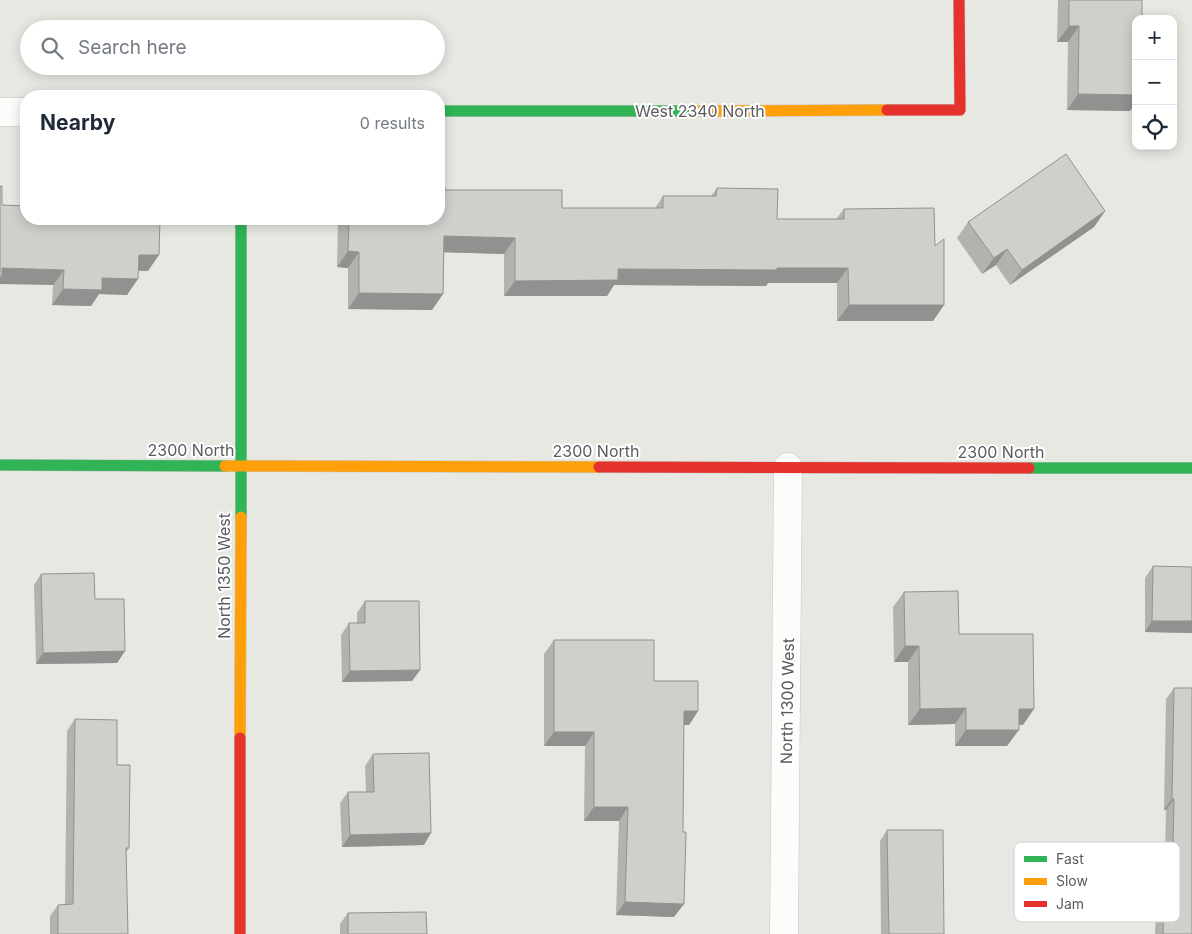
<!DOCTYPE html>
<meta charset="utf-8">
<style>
body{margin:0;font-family:Inter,sans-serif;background:#f2f2f3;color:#1f2937}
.controls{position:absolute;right:15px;top:15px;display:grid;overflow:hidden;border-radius:10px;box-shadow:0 2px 12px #0003}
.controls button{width:45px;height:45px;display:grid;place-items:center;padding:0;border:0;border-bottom:1px solid #e0e1e3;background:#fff;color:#1f2937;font:25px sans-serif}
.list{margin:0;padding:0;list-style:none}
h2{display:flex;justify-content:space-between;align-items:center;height:65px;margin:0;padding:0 20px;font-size:21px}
h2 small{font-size:16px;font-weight:400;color:#747a83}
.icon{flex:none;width:28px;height:28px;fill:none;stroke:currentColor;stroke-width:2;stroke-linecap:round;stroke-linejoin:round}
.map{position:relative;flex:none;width:1192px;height:934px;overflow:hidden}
.search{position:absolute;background:#fff;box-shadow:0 2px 12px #0003;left:20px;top:20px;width:425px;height:55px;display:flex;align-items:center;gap:12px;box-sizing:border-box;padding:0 18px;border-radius:28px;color:#747a83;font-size:19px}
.panel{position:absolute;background:#fff;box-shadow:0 2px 12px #0003;left:20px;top:90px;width:425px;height:135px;border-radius:20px}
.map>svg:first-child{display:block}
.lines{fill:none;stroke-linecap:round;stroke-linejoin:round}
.street-casing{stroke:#c5c5c3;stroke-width:29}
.fast-casing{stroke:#c5c5c4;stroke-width:12}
.slow-casing{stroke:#c5c5c4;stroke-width:12}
.jam-casing{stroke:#c5c5c4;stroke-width:12}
.street{stroke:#fcfcfb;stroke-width:28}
.fast{stroke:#30b455;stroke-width:11}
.slow{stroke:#ff9f0a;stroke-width:11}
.jam{stroke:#e5322d;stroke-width:11}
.wall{fill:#b2b2af}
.shaded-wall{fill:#91918f}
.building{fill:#cfcfcc;stroke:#91918f}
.labels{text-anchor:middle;stroke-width:4;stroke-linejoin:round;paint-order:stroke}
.street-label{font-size:16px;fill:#595b60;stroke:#fff}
.key{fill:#fff;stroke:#cdcecf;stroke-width:1}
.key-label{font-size:14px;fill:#595b60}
</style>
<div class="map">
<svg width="1192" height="934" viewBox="0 0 1192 934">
<rect width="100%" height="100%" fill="#e8e8e3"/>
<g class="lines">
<defs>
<path id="street" d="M 0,112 L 26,112
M 784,934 L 788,467"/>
<path id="fast" d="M 439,111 L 695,111
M 0,465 L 225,466
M 1029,468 L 1192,468
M 241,517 L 241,219"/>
<path id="slow" d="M 695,111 L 887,110
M 225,466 L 599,467
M 240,738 L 241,517"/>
<path id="jam" d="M 887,110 L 960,110 L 959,0
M 599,467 L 1029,468
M 240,934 L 240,738"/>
</defs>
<!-- street casing -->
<use href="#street" class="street-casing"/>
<!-- fast casing -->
<use href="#fast" class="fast-casing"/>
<!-- slow casing -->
<use href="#slow" class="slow-casing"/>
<!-- jam casing -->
<use href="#jam" class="jam-casing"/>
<!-- street -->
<use href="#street" class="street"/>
<!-- fast -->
<use href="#fast" class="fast"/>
<!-- slow -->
<use href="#slow" class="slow"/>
<!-- jam -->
<use href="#jam" class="jam"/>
</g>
<!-- wall -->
<path class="wall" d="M 1058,0 L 1142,0 L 1136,19 L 1136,103 L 1130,111 L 1067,110 L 1068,42 L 1057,42 Z
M 717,188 L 777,219 L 836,219 L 844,209 L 935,246 L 944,305 L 933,321 L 837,321 L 837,283 L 768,283 L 766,286 L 614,285 L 607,296 L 504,296 L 504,254 L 444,252 L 443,294 L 432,310 L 348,309 L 348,268 L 337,267 L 338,219 L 439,219 L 445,190 L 562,208 L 655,208 L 663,196 L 711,196 Z
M 2,205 L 148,271 L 138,271 L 127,295 L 99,294 L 91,306 L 52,305 L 53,285 Z
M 1105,211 L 1094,227 L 1010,285 L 996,265 L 982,274 L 957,238 L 968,222 Z
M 1153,566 L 1192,567 L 1192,633 L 1145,632 L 1145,578 Z
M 41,574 L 125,651 L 117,663 L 36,664 L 34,585 Z
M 904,592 L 959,634 L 1023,725 L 1019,725 L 1007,746 L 955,746 L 955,724 L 908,725 L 908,662 L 894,662 L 893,607 Z
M 365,601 L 420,670 L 412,681 L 342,682 L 341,635 L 349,623 L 357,623 L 357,613 Z
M 554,640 L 654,681 L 698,711 L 689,725 L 684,725 L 674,917 L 616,915 L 619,821 L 584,821 L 585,746 L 544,746 L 544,654 Z
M 1174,688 L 1192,934 L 1155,934 L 1156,912 L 1164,901 L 1166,810 L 1164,810 L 1166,699 Z
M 75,719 L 117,765 L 129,848 L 126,852 L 128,934 L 50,934 L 50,916 L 58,905 L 65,905 L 67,731 Z
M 373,754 L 424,845 L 342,847 L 340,803 L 348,792 L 366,792 L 365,766 Z
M 887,830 L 944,934 L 881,934 L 880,841 Z
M 348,913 L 427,934 L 340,934 L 340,924 Z"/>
<!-- shaded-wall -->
<path class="shaded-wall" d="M 1069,26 L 1079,26 L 1068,42 L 1057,42 Z
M 1078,94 L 1136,95 L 1136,103 L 1130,111 L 1067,110 Z
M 1105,211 L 1094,227 L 1010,285 L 1022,270 Z
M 444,236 L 515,238 L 504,254 L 433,252 Z
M 1007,249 L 996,265 L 982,274 L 994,258 Z
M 348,251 L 359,252 L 348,268 L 337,267 Z
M 139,255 L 159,255 L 148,271 L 128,270 Z
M 2,268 L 64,270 L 53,285 L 0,284 L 0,271 Z
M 777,268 L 848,268 L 837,283 L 768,283 L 766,286 L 614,285 L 607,296 L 504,296 L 515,281 L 618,269 Z
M 102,278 L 138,279 L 127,295 L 99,294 L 91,306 L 52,305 L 63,289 Z
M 359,293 L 443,294 L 432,310 L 348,309 Z
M 849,305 L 944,305 L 933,321 L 837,321 Z
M 1152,621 L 1192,621 L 1192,633 L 1145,632 Z
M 905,646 L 919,646 L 908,662 L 894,662 Z
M 125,651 L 117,663 L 36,664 L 43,653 Z
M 420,670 L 412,681 L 342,682 L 350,671 Z
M 966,708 L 955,724 L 908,725 L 920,709 Z
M 1019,709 L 1034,709 L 1023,725 L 1007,725 Z
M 684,711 L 698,711 L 689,725 L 674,725 Z
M 966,730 L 1019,730 L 1007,746 L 955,746 Z
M 554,732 L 594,732 L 585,746 L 544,746 Z
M 1172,799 L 1174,799 L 1166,810 L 1164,810 Z
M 594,807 L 628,807 L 619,821 L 584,821 Z
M 431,833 L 424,845 L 342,847 L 350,835 Z
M 625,902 L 684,904 L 674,917 L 616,915 Z"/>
<!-- building -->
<path class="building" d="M 1069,0 L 1142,0 L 1142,19 L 1136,19 L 1136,95 L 1078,94 L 1079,26 L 1069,26 Z
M 1066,154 L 1105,211 L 1022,270 L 1007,249 L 994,258 L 968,222 Z
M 0,186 L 2,186 L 2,205 L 26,206 L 26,219 L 160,219 L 159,255 L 139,255 L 138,279 L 102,278 L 102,290 L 63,289 L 64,270 L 2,268 L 2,277 L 0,277 Z
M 439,187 L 445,187 L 445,190 L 562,190 L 562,208 L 663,208 L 663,196 L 716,196 L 717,188 L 778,189 L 777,219 L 844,219 L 844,209 L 934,208 L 935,246 L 944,239 L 944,305 L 849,305 L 848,268 L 777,268 L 777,270 L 618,269 L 618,280 L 515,281 L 515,238 L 444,236 L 443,294 L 359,293 L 359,252 L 348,251 L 349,219 L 439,219 Z
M 1153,566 L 1192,567 L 1192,621 L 1152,621 Z
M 94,573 L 95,599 L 124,599 L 125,651 L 43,653 L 41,574 Z
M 958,591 L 959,634 L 1033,634 L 1034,709 L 1019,709 L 1019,730 L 966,730 L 966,708 L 920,709 L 919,646 L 905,646 L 904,592 Z
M 365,601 L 419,601 L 420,670 L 350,671 L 349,623 L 365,623 Z
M 554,640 L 654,640 L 654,681 L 698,681 L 698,711 L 684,711 L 683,832 L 686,832 L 684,904 L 625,902 L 628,807 L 594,807 L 594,732 L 554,732 Z
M 1174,688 L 1192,688 L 1192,934 L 1163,934 L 1164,901 L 1172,901 L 1174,799 L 1172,799 Z
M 75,719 L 117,720 L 117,765 L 130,765 L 129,848 L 126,848 L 128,934 L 58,934 L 58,905 L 73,904 Z
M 429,753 L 431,833 L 350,835 L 348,792 L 374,792 L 373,754 Z
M 887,830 L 943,830 L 944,934 L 889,934 Z
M 426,912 L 427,934 L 348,934 L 348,913 Z"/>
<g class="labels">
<!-- street labels -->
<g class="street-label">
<text x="700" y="117">West 2340 North</text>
<text x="191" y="456">2300 North</text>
<text x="596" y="457">2300 North</text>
<text x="1001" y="458">2300 North</text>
<text transform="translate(224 576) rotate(-90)" y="6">North 1350 West</text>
<text transform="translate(787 701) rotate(-89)" y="6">North 1300 West</text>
</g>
</g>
<!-- legend -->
<rect x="1014" y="842" width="166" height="80" rx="8" class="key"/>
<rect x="1024" y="856" width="23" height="6" fill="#30b455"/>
<rect x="1024" y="878" width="23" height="7" fill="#ff9f0a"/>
<rect x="1024" y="901" width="23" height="6" fill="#e5322d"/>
<g class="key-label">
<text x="1056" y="864">Fast</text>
<text x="1056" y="886">Slow</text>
<text x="1056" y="909">Jam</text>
</g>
</svg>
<div class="controls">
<button>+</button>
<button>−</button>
<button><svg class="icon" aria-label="locate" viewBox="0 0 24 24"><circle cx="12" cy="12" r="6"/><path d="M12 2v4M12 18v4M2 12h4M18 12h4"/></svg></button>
</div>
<div class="search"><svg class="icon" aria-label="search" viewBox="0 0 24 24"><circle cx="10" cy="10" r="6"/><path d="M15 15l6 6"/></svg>Search here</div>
<section class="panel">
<h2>Nearby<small>0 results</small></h2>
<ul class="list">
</ul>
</section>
</div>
